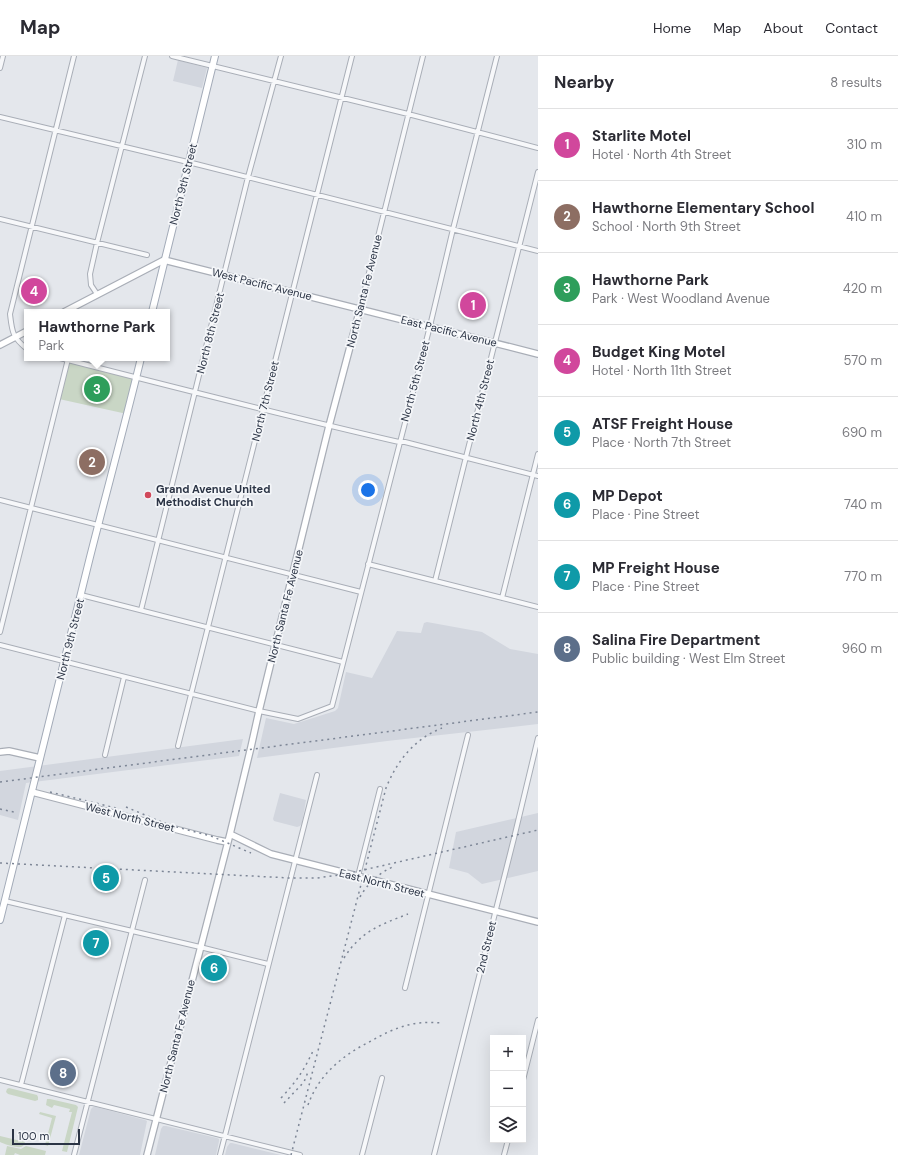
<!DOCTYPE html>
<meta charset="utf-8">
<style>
body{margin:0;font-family:"DM Sans",sans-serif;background:#f7f7f7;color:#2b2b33}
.controls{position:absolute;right:12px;bottom:12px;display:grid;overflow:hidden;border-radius:0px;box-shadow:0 4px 16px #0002}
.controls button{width:36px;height:36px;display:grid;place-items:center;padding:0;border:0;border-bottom:1px solid #e1e1e2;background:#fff;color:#2b2b33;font:20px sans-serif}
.scale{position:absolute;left:12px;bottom:10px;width:68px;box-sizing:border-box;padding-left:4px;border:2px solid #2b3445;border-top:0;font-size:11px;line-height:14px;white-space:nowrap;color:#2b3445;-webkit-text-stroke:3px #f4f6f9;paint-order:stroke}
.you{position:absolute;left:368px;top:434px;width:14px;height:14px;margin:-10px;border:3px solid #fff;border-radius:50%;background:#1a73e8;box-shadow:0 0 0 6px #1a73e833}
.badge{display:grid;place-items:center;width:26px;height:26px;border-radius:50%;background:#2563eb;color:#fff;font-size:13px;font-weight:700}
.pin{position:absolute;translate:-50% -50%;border:2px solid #fff;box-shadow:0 1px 4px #0006}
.popup{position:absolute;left:24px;top:253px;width:146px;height:52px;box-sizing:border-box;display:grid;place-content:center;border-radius:0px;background:#fff;filter:drop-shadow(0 1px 3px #0005);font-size:13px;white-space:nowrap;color:#7c7c81}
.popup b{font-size:15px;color:#2b2b33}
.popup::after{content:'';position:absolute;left:50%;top:100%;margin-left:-8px;border:8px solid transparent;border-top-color:#fff}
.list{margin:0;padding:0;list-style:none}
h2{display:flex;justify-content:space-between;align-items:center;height:52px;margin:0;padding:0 16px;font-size:17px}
h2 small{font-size:13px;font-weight:400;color:#7c7c81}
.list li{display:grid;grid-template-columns:26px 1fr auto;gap:12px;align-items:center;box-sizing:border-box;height:72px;padding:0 16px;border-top:1px solid #e1e1e2}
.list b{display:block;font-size:15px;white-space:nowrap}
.list p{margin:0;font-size:13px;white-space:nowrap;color:#7c7c81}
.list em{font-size:13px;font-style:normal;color:#7c7c81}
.icon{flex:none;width:22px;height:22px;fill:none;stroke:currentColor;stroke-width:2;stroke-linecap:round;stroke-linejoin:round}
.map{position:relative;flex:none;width:538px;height:1099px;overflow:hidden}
header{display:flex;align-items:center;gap:24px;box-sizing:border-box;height:56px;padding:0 20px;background:#fff;border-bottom:1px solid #e1e1e2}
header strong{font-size:19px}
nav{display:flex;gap:22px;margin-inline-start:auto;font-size:14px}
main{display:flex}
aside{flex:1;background:#fff}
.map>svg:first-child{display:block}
.built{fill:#d2d6de}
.green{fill:#c9d6c5}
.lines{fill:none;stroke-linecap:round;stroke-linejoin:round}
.street-casing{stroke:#a9aeb7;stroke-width:6}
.secondary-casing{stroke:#a9aeb7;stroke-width:8}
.primary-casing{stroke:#a3abb8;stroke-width:8}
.street{stroke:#f7f8fa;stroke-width:4}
.secondary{stroke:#fff;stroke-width:5.5}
.primary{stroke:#fff;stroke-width:6}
.rail{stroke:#7d8696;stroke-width:1.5;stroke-dasharray:2 4;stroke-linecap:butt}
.poi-dot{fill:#d1495b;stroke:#f4f6f9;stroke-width:1.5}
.labels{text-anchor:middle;stroke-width:3.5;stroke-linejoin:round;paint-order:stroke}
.street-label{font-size:11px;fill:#2b3445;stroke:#f4f6f9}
.poi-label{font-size:11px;font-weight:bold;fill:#2b3445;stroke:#f4f6f9;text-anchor:start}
</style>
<header>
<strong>Map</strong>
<nav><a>Home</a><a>Map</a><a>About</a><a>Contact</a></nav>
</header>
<main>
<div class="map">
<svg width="538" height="1099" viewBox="0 0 538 1099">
<rect width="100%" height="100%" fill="#e4e7ec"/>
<!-- built -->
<path class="built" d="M 178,4 L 207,12 L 202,32 L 173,25 Z
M 427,566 L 482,576 L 510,593 L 538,598 L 538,668 L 387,685 L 257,702 L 266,662 L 294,668 L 335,655 L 338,652 L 346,616 L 372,622 L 397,575 L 421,577 L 424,567 Z
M 243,683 L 239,700 L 26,727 L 18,764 L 0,759 L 0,715 Z
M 280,737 L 306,744 L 302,767 L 300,770 L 297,771 L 274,765 L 273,763 Z
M 538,757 L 538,815 L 482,828 L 468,817 L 449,812 L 456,776 Z
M 93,1051 L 96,1051 L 145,1064 L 147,1065 L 140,1099 L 79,1099 L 91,1053 Z
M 163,1070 L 166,1070 L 217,1082 L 219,1083 L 219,1085 L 216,1099 L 155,1099 L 161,1073 Z
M 230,1087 L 232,1087 L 281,1099 L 225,1099 L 227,1091 Z"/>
<!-- green -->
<path class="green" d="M 68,304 L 136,322 L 127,358 L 59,343 Z
M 9,1032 L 37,1039 L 38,1041 L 38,1044 L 35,1045 L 8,1038 L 6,1036 L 7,1033 Z
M 47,1043 L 50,1043 L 76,1049 L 78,1051 L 67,1096 L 62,1095 L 72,1056 L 69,1056 L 70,1053 L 54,1049 L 52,1052 L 46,1049 Z
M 40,1056 L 56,1060 L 48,1090 L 45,1089 L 52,1062 L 39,1058 Z
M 0,1080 L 25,1086 C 24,1088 24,1090 21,1091 C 16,1092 4,1088 0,1086 Z
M 7,1090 L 21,1093 L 26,1090 L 46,1095 L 45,1099 L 20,1099 L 15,1097 L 14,1099 L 5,1099 Z"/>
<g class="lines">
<defs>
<path id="street" d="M 172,0 L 408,58 L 538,92
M 0,12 L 3,0
M 0,61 L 196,108 L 538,195
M 0,163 L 147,199
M 97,238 L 91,229 L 90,218 L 97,187 L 145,0
M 360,253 L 423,0
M 27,293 C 12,281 12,275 10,258 L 74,0
M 60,302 C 173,331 286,360 399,386 L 405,386 L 538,420
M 0,444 L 361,536
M 368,508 L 538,551
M 435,525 L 466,401 L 538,116
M 81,539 L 343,606
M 502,542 L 538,398
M 141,554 L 248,121 L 281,0
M 0,576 L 68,303
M 0,589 L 259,655 L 298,663 L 332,650 L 430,270 L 453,173 L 497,0
M 178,690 L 352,0
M 105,699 L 124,621
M 358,820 L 380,733
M 5,845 L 200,891 L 268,908
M 405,932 L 468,679
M 0,1024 L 300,1099
M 523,1024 L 538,964
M 21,1029 L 65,859
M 74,1099 L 145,824
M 220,1099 L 317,719
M 362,1099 L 382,1022
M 434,1099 L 514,782 L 538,682
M 504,1099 L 508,1084"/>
<path id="secondary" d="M 64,256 L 164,204 L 538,298
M 0,289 L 27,275
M 0,696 L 9,695 L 40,702
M 32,736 L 217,784 L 227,786
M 230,778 L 271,798 L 538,866
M 147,1099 L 230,778 L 251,691 L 259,655 L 329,370 L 360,253"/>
<path id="primary" d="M 152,256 L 215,0
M 0,864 C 30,743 60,622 90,501 C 107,434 125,368 141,302"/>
</defs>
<!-- street casing -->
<use href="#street" class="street-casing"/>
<!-- secondary casing -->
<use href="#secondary" class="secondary-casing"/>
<!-- primary casing -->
<use href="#primary" class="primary-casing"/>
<!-- street -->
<use href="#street" class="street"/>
<!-- secondary -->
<use href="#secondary" class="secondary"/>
<!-- primary -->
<use href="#primary" class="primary"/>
<!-- rail -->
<path class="rail" d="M 0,726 L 538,656
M 50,736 L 116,752
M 126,751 L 169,769 L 211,780 L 251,797
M 0,753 L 14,756
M 0,807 L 290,822 L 317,822 L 346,818 L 538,774
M 360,841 C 368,827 380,816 395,810
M 344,902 C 361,875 380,869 408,858
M 281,1042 C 297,1025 304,1014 314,993
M 284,1047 L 304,1026 L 308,1016
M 308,1049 C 319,1018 343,999 371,985 C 383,978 396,972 408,969 C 420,966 431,966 442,967
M 291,1099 L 386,732 C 397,705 414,683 442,672"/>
</g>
<!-- markers -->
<circle class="poi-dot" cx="148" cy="439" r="4"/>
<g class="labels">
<!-- street labels -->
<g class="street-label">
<text transform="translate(183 128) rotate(-76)" y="4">North 9th Street</text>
<text transform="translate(262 228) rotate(14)" y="4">West Pacific Avenue</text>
<text transform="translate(364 235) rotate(-76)" y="4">North Santa Fe Avenue</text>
<text transform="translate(449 275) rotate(14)" y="4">East Pacific Avenue</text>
<text transform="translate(210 277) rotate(-76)" y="4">North 8th Street</text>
<text transform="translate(415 325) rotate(-75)" y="4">North 5th Street</text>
<text transform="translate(480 344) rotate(-76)" y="4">North 4th Street</text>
<text transform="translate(265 345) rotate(-76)" y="4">North 7th Street</text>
<text transform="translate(285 550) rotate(-76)" y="4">North Santa Fe Avenue</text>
<text transform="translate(70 583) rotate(-76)" y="4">North 9th Street</text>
<text transform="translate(130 761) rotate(14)" y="4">West North Street</text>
<text transform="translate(382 827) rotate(14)" y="4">East North Street</text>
<text transform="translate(486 891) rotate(-76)" y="4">2nd Street</text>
<text transform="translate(177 980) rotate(-76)" y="4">North Santa Fe Avenue</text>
</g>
<!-- poi labels -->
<g class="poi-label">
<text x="156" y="437">Grand Avenue United<tspan x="156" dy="13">Methodist Church</tspan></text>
</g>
</g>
</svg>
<div class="controls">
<button>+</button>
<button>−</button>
<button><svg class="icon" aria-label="layers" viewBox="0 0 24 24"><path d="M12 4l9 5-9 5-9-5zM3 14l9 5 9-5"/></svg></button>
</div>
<div class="scale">100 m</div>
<div class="you"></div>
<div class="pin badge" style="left:473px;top:249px;background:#d1479c">1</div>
<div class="pin badge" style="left:92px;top:406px;background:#8d6e63">2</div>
<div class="pin badge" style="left:97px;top:333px;background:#2e9e5b">3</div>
<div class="popup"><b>Hawthorne Park</b>Park</div>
<div class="pin badge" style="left:34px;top:235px;background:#d1479c">4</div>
<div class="pin badge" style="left:106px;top:822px;background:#0f9aa8">5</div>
<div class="pin badge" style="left:214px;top:912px;background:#0f9aa8">6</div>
<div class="pin badge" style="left:96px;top:887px;background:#0f9aa8">7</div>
<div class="pin badge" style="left:63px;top:1017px;background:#5c6f8a">8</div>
</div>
<aside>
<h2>Nearby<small>8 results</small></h2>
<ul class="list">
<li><span class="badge" style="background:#d1479c">1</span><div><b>Starlite Motel</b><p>Hotel · North 4th Street</p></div><em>310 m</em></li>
<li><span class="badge" style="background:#8d6e63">2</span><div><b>Hawthorne Elementary School</b><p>School · North 9th Street</p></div><em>410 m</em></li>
<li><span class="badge" style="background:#2e9e5b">3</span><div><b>Hawthorne Park</b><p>Park · West Woodland Avenue</p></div><em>420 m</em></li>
<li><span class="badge" style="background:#d1479c">4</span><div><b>Budget King Motel</b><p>Hotel · North 11th Street</p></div><em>570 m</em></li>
<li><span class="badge" style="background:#0f9aa8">5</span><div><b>ATSF Freight House</b><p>Place · North 7th Street</p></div><em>690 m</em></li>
<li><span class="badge" style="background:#0f9aa8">6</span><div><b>MP Depot</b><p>Place · Pine Street</p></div><em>740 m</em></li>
<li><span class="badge" style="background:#0f9aa8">7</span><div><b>MP Freight House</b><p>Place · Pine Street</p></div><em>770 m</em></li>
<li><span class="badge" style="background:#5c6f8a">8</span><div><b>Salina Fire Department</b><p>Public building · West Elm Street</p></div><em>960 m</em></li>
</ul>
</aside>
</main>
